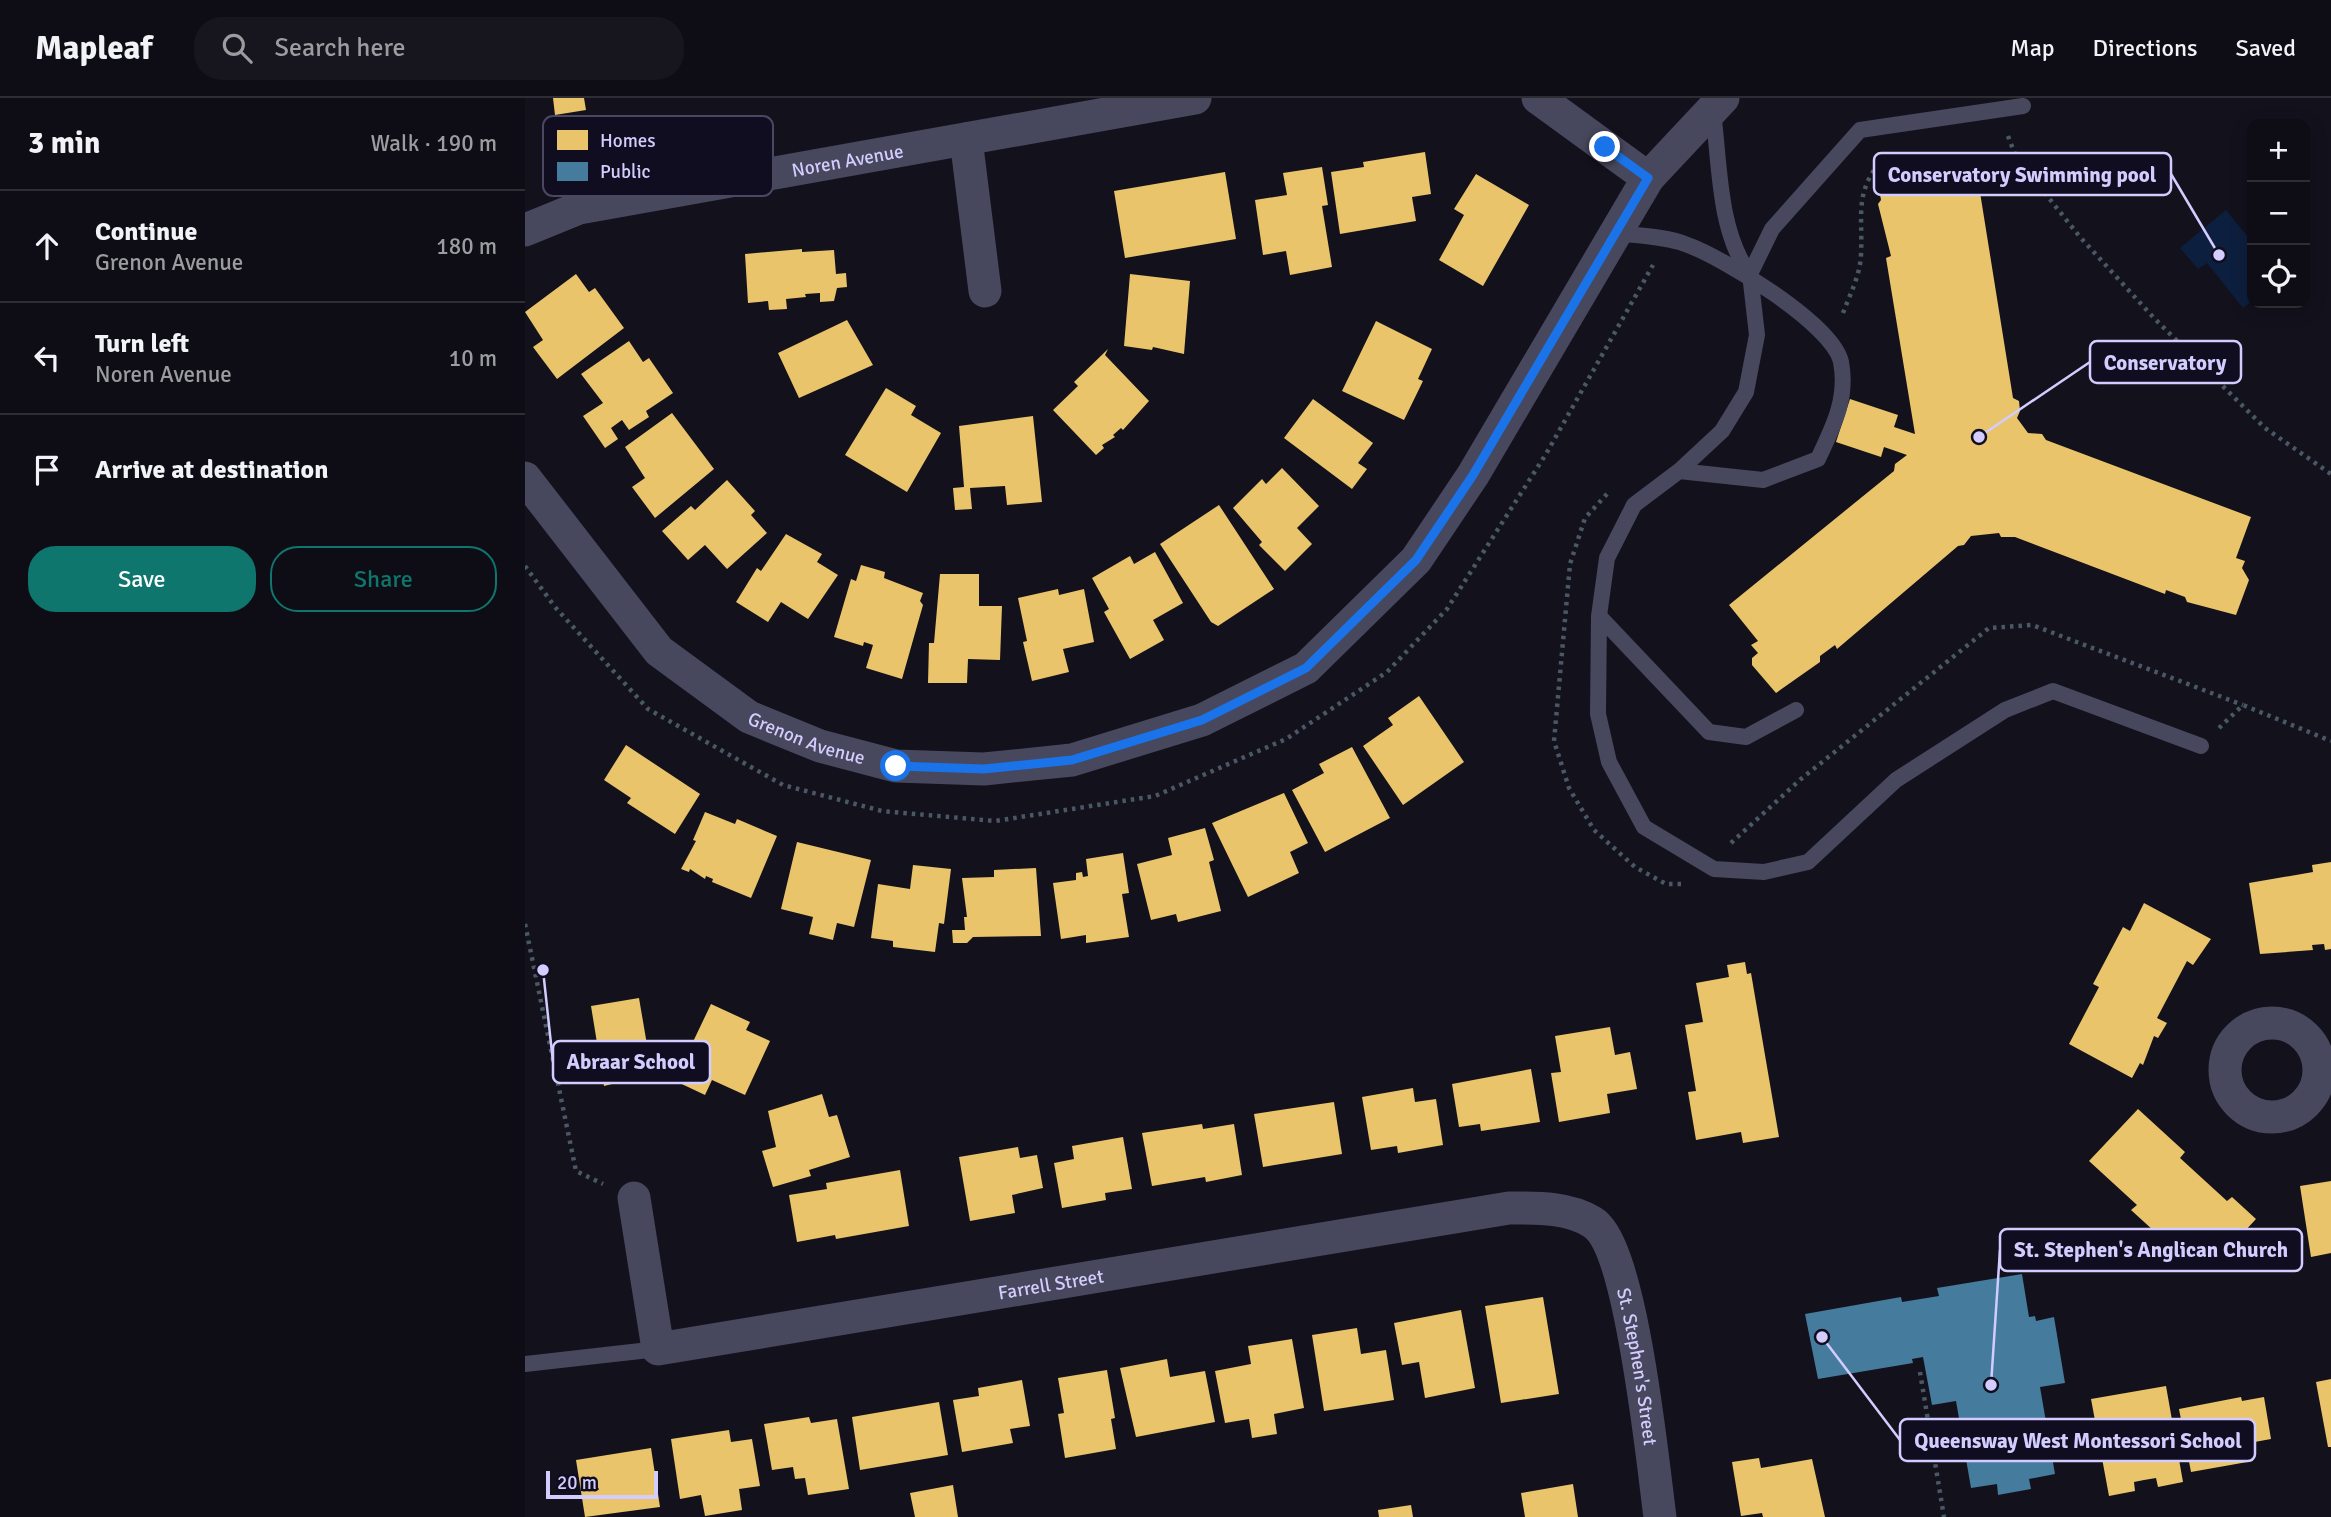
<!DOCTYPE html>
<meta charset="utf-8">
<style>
body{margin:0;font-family:Signika,sans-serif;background:#17161e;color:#f1f3f6}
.controls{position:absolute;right:21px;top:21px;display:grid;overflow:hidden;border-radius:14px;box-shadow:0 4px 18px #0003}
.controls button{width:63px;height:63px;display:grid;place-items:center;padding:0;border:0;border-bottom:2px solid #2e2d34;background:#0e0d15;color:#f1f3f6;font:35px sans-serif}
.scale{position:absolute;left:21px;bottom:18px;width:112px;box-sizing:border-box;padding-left:7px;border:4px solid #d2cdfe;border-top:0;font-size:19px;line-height:24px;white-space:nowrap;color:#d2cdfe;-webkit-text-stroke:5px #100d20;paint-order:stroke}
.stop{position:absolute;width:21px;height:21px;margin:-16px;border:5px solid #1a73e8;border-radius:50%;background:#fff}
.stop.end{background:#1a73e8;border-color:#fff;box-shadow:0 2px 7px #0008}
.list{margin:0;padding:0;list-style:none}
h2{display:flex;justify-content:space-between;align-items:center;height:91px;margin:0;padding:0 28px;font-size:30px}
h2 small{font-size:23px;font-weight:400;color:#9b9ca0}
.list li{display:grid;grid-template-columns:46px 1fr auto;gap:21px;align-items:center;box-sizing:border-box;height:112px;padding:0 28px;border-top:2px solid #2e2d34}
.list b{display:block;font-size:26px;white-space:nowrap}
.list p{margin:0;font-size:23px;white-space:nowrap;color:#9b9ca0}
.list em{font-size:23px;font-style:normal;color:#9b9ca0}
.actions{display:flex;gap:14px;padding:21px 28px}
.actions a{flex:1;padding:16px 0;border:2px solid #0f766e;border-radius:28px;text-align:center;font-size:24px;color:#0f766e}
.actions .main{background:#0f766e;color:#fff}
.icon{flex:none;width:38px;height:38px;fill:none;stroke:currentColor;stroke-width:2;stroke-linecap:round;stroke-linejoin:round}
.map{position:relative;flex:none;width:1806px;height:1419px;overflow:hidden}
header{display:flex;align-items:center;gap:42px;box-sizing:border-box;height:98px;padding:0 35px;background:#0e0d15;border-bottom:2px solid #2e2d34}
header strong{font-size:33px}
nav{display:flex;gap:38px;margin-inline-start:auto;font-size:24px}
.search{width:490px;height:63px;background:#17161e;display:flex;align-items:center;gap:18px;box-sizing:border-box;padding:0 24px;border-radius:28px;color:#9b9ca0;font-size:26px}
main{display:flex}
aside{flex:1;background:#0e0d15}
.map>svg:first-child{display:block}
.water{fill:#0d1f3e}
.homes{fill:#e9c46a}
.public{fill:#457b9d}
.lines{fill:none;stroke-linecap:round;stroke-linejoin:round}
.path{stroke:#495865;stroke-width:4.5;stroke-dasharray:3.5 5;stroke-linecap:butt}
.service{stroke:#47475d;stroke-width:16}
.minor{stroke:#47475d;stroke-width:33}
.route{stroke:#1a73e8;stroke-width:9}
.labels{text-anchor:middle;stroke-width:7;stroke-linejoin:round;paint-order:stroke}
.street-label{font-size:19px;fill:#d2cdfe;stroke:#100d20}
.key{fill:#100d20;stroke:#4a4763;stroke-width:2}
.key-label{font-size:19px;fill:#d2cdfe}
.leader{fill:none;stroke:#d2cdfe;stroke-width:2.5}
.callout-dot{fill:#d2cdfe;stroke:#100d20;stroke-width:2.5}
.callout{fill:#100d20;stroke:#d2cdfe;stroke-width:2.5}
.callout-label{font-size:21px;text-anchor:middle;font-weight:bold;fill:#d2cdfe}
</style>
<header>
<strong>Mapleaf</strong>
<div class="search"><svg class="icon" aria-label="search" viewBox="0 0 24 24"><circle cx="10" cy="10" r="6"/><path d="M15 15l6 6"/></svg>Search here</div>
<nav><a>Map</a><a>Directions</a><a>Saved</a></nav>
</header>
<main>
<aside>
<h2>3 min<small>Walk · 190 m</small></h2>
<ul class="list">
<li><svg class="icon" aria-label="ahead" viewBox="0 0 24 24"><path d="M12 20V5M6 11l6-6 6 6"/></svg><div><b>Continue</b><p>Grenon Avenue</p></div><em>180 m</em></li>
<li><svg class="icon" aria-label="left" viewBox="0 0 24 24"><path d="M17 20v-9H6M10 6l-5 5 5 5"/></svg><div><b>Turn left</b><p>Noren Avenue</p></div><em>10 m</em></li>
<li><svg class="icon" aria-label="arrive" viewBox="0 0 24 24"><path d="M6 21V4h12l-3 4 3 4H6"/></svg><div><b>Arrive at destination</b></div></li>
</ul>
<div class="actions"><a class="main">Save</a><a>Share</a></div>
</aside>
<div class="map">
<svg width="1806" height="1419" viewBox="0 0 1806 1419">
<rect width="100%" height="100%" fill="#13111c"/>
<!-- water -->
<path class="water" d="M 1701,112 L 1727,144 L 1727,203 L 1718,210 L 1682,165 L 1673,171 L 1655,150 Z"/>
<!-- homes -->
<path class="homes" d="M 28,0 L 59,0 L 61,12 L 30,17 Z
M 900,54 L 906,96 L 887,99 L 891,123 L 815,136 L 806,74 L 839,69 L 838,64 Z
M 797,69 L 803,107 L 797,108 L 807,169 L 765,177 L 761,153 L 738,157 L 730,102 L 762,97 L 758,75 Z
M 700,74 L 711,141 L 600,160 L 589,93 Z
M 951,76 L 1004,107 L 958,188 L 914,162 L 939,117 L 929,111 Z
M 1390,78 L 1395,82 L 1396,88 L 1406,86 L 1407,95 L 1454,88 L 1488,300 L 1494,303 L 1495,313 L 1492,320 L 1503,335 L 1517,336 L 1521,342 L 1726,419 L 1711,460 L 1720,463 L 1717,470 L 1724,482 L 1711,517 L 1662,504 L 1660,499 L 1641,492 L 1640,496 L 1490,439 L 1476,439 L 1474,435 L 1446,438 L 1439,447 L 1433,448 L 1312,551 L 1310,547 L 1295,558 L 1295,564 L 1251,595 L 1227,567 L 1227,560 L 1233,555 L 1226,547 L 1233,543 L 1204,507 L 1369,373 L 1370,366 L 1382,357 L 1359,349 L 1356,359 L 1311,344 L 1325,301 L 1373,317 L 1369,329 L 1390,336 L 1361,160 L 1366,158 L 1353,106 L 1356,102 L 1353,85 Z
M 277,151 L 277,154 L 309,152 L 311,176 L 321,175 L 322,189 L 312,190 L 309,203 L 295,204 L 295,195 L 280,196 L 281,199 L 261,201 L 262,211 L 244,212 L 243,203 L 223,205 L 220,156 Z
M 51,176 L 64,194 L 70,190 L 99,230 L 32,281 L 8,249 L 18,242 L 0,214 Z
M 605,176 L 665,183 L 659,256 L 628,249 L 627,252 L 599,248 Z
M 322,222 L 348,267 L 274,300 L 253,255 Z
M 851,223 L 907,251 L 893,281 L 898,283 L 879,322 L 817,293 Z
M 104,243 L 118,264 L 124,260 L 148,295 L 121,313 L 124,319 L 104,332 L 97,322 L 86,330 L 93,341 L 80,350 L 58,318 L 78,305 L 56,276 Z
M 583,251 L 580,257 L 624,303 L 598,332 L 596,330 L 588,337 L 590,339 L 577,347 L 579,350 L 571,357 L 528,312 L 553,288 L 549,284 Z
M 361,290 L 391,308 L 386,317 L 416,335 L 382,394 L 320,357 Z
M 788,301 L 848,345 L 833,365 L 842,371 L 827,391 L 759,340 Z
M 147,315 L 189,371 L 130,420 L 107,389 L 120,380 L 100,349 Z
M 508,318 L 517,404 L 482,407 L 480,388 L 445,390 L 447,411 L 430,412 L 428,390 L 439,389 L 434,328 Z
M 757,370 L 794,408 L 772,430 L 787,446 L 760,473 L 734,447 L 737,444 L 708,410 L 737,381 L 741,386 Z
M 202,382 L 230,413 L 226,417 L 242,435 L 202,471 L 180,447 L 163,462 L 137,433 L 166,408 L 170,412 Z
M 694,407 L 749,491 L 693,528 L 686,524 L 635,446 Z
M 261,436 L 297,456 L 292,464 L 313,477 L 283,521 L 256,504 L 243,524 L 211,504 L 232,470 L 236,473 Z
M 630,454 L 658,505 L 628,522 L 639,542 L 605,561 L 579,514 L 584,511 L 567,480 L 605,458 L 609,466 Z
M 336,467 L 360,474 L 359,480 L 398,495 L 395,503 L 398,507 L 377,581 L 341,570 L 348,547 L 339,544 L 338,548 L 309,539 L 326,481 L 331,483 Z
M 415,476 L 454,476 L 454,508 L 477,508 L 475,562 L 443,561 L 442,585 L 403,585 L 404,545 L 409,545 Z
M 533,491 L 534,497 L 559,491 L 569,544 L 538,551 L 544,574 L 507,583 L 498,544 L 502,543 L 493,500 Z
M 894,598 L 939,664 L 878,707 L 838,648 L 868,627 L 863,620 Z
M 101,647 L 175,696 L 150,736 L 102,705 L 106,700 L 79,682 Z
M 827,649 L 865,720 L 800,754 L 767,692 L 799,675 L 794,666 Z
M 759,695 L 783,745 L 765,754 L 774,775 L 723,799 L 687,725 Z
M 180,714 L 210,726 L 212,721 L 252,738 L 226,800 L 187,784 L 188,781 L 181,778 L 180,781 L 165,771 L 164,774 L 156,771 L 171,743 L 168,742 Z
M 680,730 L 689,762 L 684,764 L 696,813 L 653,824 L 651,816 L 626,822 L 612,766 L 647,757 L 643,740 Z
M 272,744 L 346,762 L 329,829 L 312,825 L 308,842 L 284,836 L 288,819 L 256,811 Z
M 598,755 L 604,795 L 597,796 L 604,839 L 561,845 L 561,837 L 536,841 L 528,785 L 551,782 L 551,775 L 557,774 L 558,779 L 563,778 L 561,761 Z
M 1806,764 L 1806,851 L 1800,852 L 1799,846 L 1787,847 L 1788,852 L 1735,856 L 1724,785 L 1788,774 L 1787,767 Z
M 388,767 L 426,771 L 419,826 L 414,825 L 410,854 L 368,849 L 368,843 L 346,840 L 353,786 L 385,791 Z
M 511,770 L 516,838 L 448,839 L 442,845 L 428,845 L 427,832 L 440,832 L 439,819 L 442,819 L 437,780 L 469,779 L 469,772 Z
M 1619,805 L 1686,841 L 1668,867 L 1662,863 L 1632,920 L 1642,925 L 1633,940 L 1629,938 L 1618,967 L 1615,965 L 1607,980 L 1544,946 L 1574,889 L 1568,886 L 1598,829 L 1605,833 Z
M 1220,864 L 1222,876 L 1226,875 L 1254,1039 L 1218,1045 L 1216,1034 L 1171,1042 L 1163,994 L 1171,993 L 1160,927 L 1178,924 L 1171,885 L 1204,879 L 1202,867 Z
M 114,900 L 127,976 L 79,988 L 66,908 Z
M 186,906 L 225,924 L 221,932 L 245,943 L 220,997 L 187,982 L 180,997 L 144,980 L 160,945 L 166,948 Z
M 1085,929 L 1090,957 L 1105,954 L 1112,991 L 1082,996 L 1085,1015 L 1034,1024 L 1026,975 L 1036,974 L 1030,938 Z
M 1006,971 L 1015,1024 L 956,1033 L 955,1026 L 934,1029 L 927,986 Z
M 888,990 L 890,1004 L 911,1001 L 918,1047 L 873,1055 L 872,1048 L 846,1052 L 837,999 Z
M 297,996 L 304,1019 L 312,1017 L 325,1059 L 284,1072 L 286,1078 L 248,1089 L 237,1053 L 251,1049 L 243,1013 Z
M 809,1004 L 817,1056 L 738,1069 L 729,1016 Z
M 1613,1011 L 1660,1054 L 1655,1060 L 1702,1103 L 1707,1099 L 1731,1121 L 1682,1174 L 1658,1151 L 1653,1156 L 1629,1133 L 1606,1112 L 1612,1107 L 1564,1063 Z
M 677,1026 L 678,1031 L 709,1026 L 717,1077 L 681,1084 L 680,1079 L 627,1088 L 617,1035 Z
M 598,1039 L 607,1091 L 580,1095 L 581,1102 L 537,1110 L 529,1065 L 549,1061 L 547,1048 Z
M 493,1049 L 495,1060 L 512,1057 L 518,1090 L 487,1097 L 490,1115 L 445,1123 L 434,1059 Z
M 375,1072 L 384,1128 L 311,1141 L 310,1137 L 272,1144 L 264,1097 L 302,1091 L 301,1085 Z
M 1806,1083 L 1806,1155 L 1786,1159 L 1775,1088 Z
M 1018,1199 L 1034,1296 L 976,1305 L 960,1208 Z
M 936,1212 L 950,1290 L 900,1300 L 894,1264 L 877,1267 L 869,1225 Z
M 832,1230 L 836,1256 L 861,1252 L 869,1302 L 799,1313 L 787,1237 Z
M 767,1241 L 779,1310 L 749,1316 L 752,1336 L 727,1340 L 724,1321 L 700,1325 L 690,1273 L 726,1266 L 723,1248 Z
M 642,1261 L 645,1279 L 680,1273 L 690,1324 L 611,1339 L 595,1270 Z
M 582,1272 L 590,1320 L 586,1321 L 591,1351 L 540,1360 L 533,1316 L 539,1315 L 533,1280 Z
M 1806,1281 L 1806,1349 L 1803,1349 L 1791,1284 Z
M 497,1282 L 505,1328 L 485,1331 L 488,1345 L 437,1354 L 428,1302 L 454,1298 L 453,1290 Z
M 1641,1288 L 1658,1384 L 1633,1389 L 1631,1380 L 1619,1382 L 1609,1384 L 1610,1393 L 1584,1398 L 1566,1301 Z
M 1716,1299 L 1717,1303 L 1739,1299 L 1746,1341 L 1724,1345 L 1728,1363 L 1666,1374 L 1654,1311 Z
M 414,1304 L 423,1357 L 335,1372 L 327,1319 Z
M 284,1319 L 286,1325 L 312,1321 L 324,1391 L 283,1397 L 280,1380 L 270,1381 L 268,1369 L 247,1372 L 239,1326 Z
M 204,1332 L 206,1344 L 227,1341 L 235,1388 L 214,1391 L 217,1412 L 180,1418 L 176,1397 L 155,1401 L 146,1341 Z
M 126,1350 L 135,1409 L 60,1419 L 51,1362 Z
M 1234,1360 L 1236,1370 L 1287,1361 L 1300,1419 L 1238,1419 L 1237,1415 L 1216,1418 L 1207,1364 Z
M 1048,1386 L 1053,1419 L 1000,1419 L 996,1395 Z
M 428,1387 L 433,1419 L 390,1419 L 385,1395 Z
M 886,1407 L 888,1419 L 854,1419 L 853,1412 Z"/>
<!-- public -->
<path class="public" d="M 1497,1176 L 1504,1219 L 1510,1218 L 1511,1223 L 1529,1219 L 1540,1285 L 1515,1289 L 1530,1376 L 1504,1381 L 1506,1391 L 1473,1397 L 1472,1386 L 1446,1390 L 1431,1303 L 1407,1307 L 1398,1259 L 1387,1261 L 1388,1265 L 1293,1281 L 1280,1216 L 1376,1199 L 1377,1204 L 1414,1198 L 1412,1190 Z"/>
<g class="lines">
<!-- path -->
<path class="path" d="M 1483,38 L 1491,59 L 1555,139 L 1628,219 L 1740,330 L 1806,376
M 1318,215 C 1325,196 1335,178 1336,157 C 1338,112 1328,94 1362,55
M 1082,396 L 1060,420 L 1045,466 L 1029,643 L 1044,690 L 1069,732 L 1110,769 L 1141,786 L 1161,786
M 0,468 L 30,509 L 123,611 L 258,687 L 357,713 L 470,723 L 630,698 L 761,641 L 862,574 L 922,511 L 1021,356 L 1128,167
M 1694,630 L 1718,607 L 1806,643
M 1206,745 L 1276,681 L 1464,530 L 1507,527 L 1718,607
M 0,826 L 51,1073 L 78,1086
M 1395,1274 L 1419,1419"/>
<!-- service -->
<path class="service" d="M 1498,8 L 1335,32 L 1247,131 L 1225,176 L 1232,237 L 1221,294 L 1197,333 L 1154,373 L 1109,407 L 1082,460 L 1074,518 L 1073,616 L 1084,664 L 1119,729 L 1189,771 L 1239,774 L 1283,764 L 1371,682 L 1480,612 L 1528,593 L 1676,648
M 1188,14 C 1195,66 1193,130 1223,174
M 1091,135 C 1113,138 1139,138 1160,146 C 1196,158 1308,226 1316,264 C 1323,301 1308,329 1293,361 L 1238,382 L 1154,373
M 1074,518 L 1184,634 L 1221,639 L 1271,612
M 0,1266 L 133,1251"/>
<!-- minor -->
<g class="minor">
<path d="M 1013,0 L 1123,80"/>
<path d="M 441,41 L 460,193"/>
<path id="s1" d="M 0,132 L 54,110 L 670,0"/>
<path id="s2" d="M 0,380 L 134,553 L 224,619 L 295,648 L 371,668 L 459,671 L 547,662 L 677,622 L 781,570 L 891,462 L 948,377 L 1123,80 L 1198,0"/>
<circle cx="1747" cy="972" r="47"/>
<path id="s3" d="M 109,1100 L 133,1251 L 984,1110 C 1012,1110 1042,1109 1067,1124 C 1107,1147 1128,1368 1135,1419"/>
</g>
</g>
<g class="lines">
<!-- route -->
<path class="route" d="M 371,668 L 459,671 L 547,662 L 677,622 L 781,570 L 891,462 L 948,377 L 1123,80 L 1080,49"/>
</g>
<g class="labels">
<!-- street labels -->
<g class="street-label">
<text dy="7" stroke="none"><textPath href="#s1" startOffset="331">Noren Avenue</textPath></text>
<text dy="7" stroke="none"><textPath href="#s2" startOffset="392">Grenon Avenue</textPath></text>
<text dy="7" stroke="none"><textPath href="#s3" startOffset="551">Farrell Street</textPath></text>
<text dy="7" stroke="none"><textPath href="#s3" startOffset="1255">St. Stephen's Street</textPath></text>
</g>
</g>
<!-- legend -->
<rect x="18" y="18" width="230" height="80" rx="10" class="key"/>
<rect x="32" y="32" width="31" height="20" fill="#e9c46a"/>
<rect x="32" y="64" width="31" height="19" fill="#457b9d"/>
<g class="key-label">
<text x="75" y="49">Homes</text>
<text x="75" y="80">Public</text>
</g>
<!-- callouts -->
<path class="leader" d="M1694 157L1646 76M1454 339L1565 264M18 872L28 964M1466 1287L1475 1152M1297 1239L1375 1342"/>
<g class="callout-dot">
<circle cx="1694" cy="157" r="7"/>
<circle cx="1454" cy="339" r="7"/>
<circle cx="18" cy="872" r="7"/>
<circle cx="1466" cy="1287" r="7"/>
<circle cx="1297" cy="1239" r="7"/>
</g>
<g class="callout">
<rect x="1349" y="55" width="297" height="42" rx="7"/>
<rect x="1565" y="243" width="151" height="42" rx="7"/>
<rect x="28" y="943" width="157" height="42" rx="7"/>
<rect x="1475" y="1131" width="302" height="42" rx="7"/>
<rect x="1375" y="1321" width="355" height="42" rx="7"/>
</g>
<g class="callout-label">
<text x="1497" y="84">Conservatory Swimming pool</text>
<text x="1640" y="272">Conservatory</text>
<text x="106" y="971">Abraar School</text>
<text x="1626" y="1159">St. Stephen's Anglican Church</text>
<text x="1553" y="1350">Queensway West Montessori School</text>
</g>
</svg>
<div class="controls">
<button>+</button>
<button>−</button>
<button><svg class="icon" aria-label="locate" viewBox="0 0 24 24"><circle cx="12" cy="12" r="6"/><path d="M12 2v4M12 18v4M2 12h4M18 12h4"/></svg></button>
</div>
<div class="scale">20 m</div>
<div class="stop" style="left:371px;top:668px"></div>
<div class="stop end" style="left:1080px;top:49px"></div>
</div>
</main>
